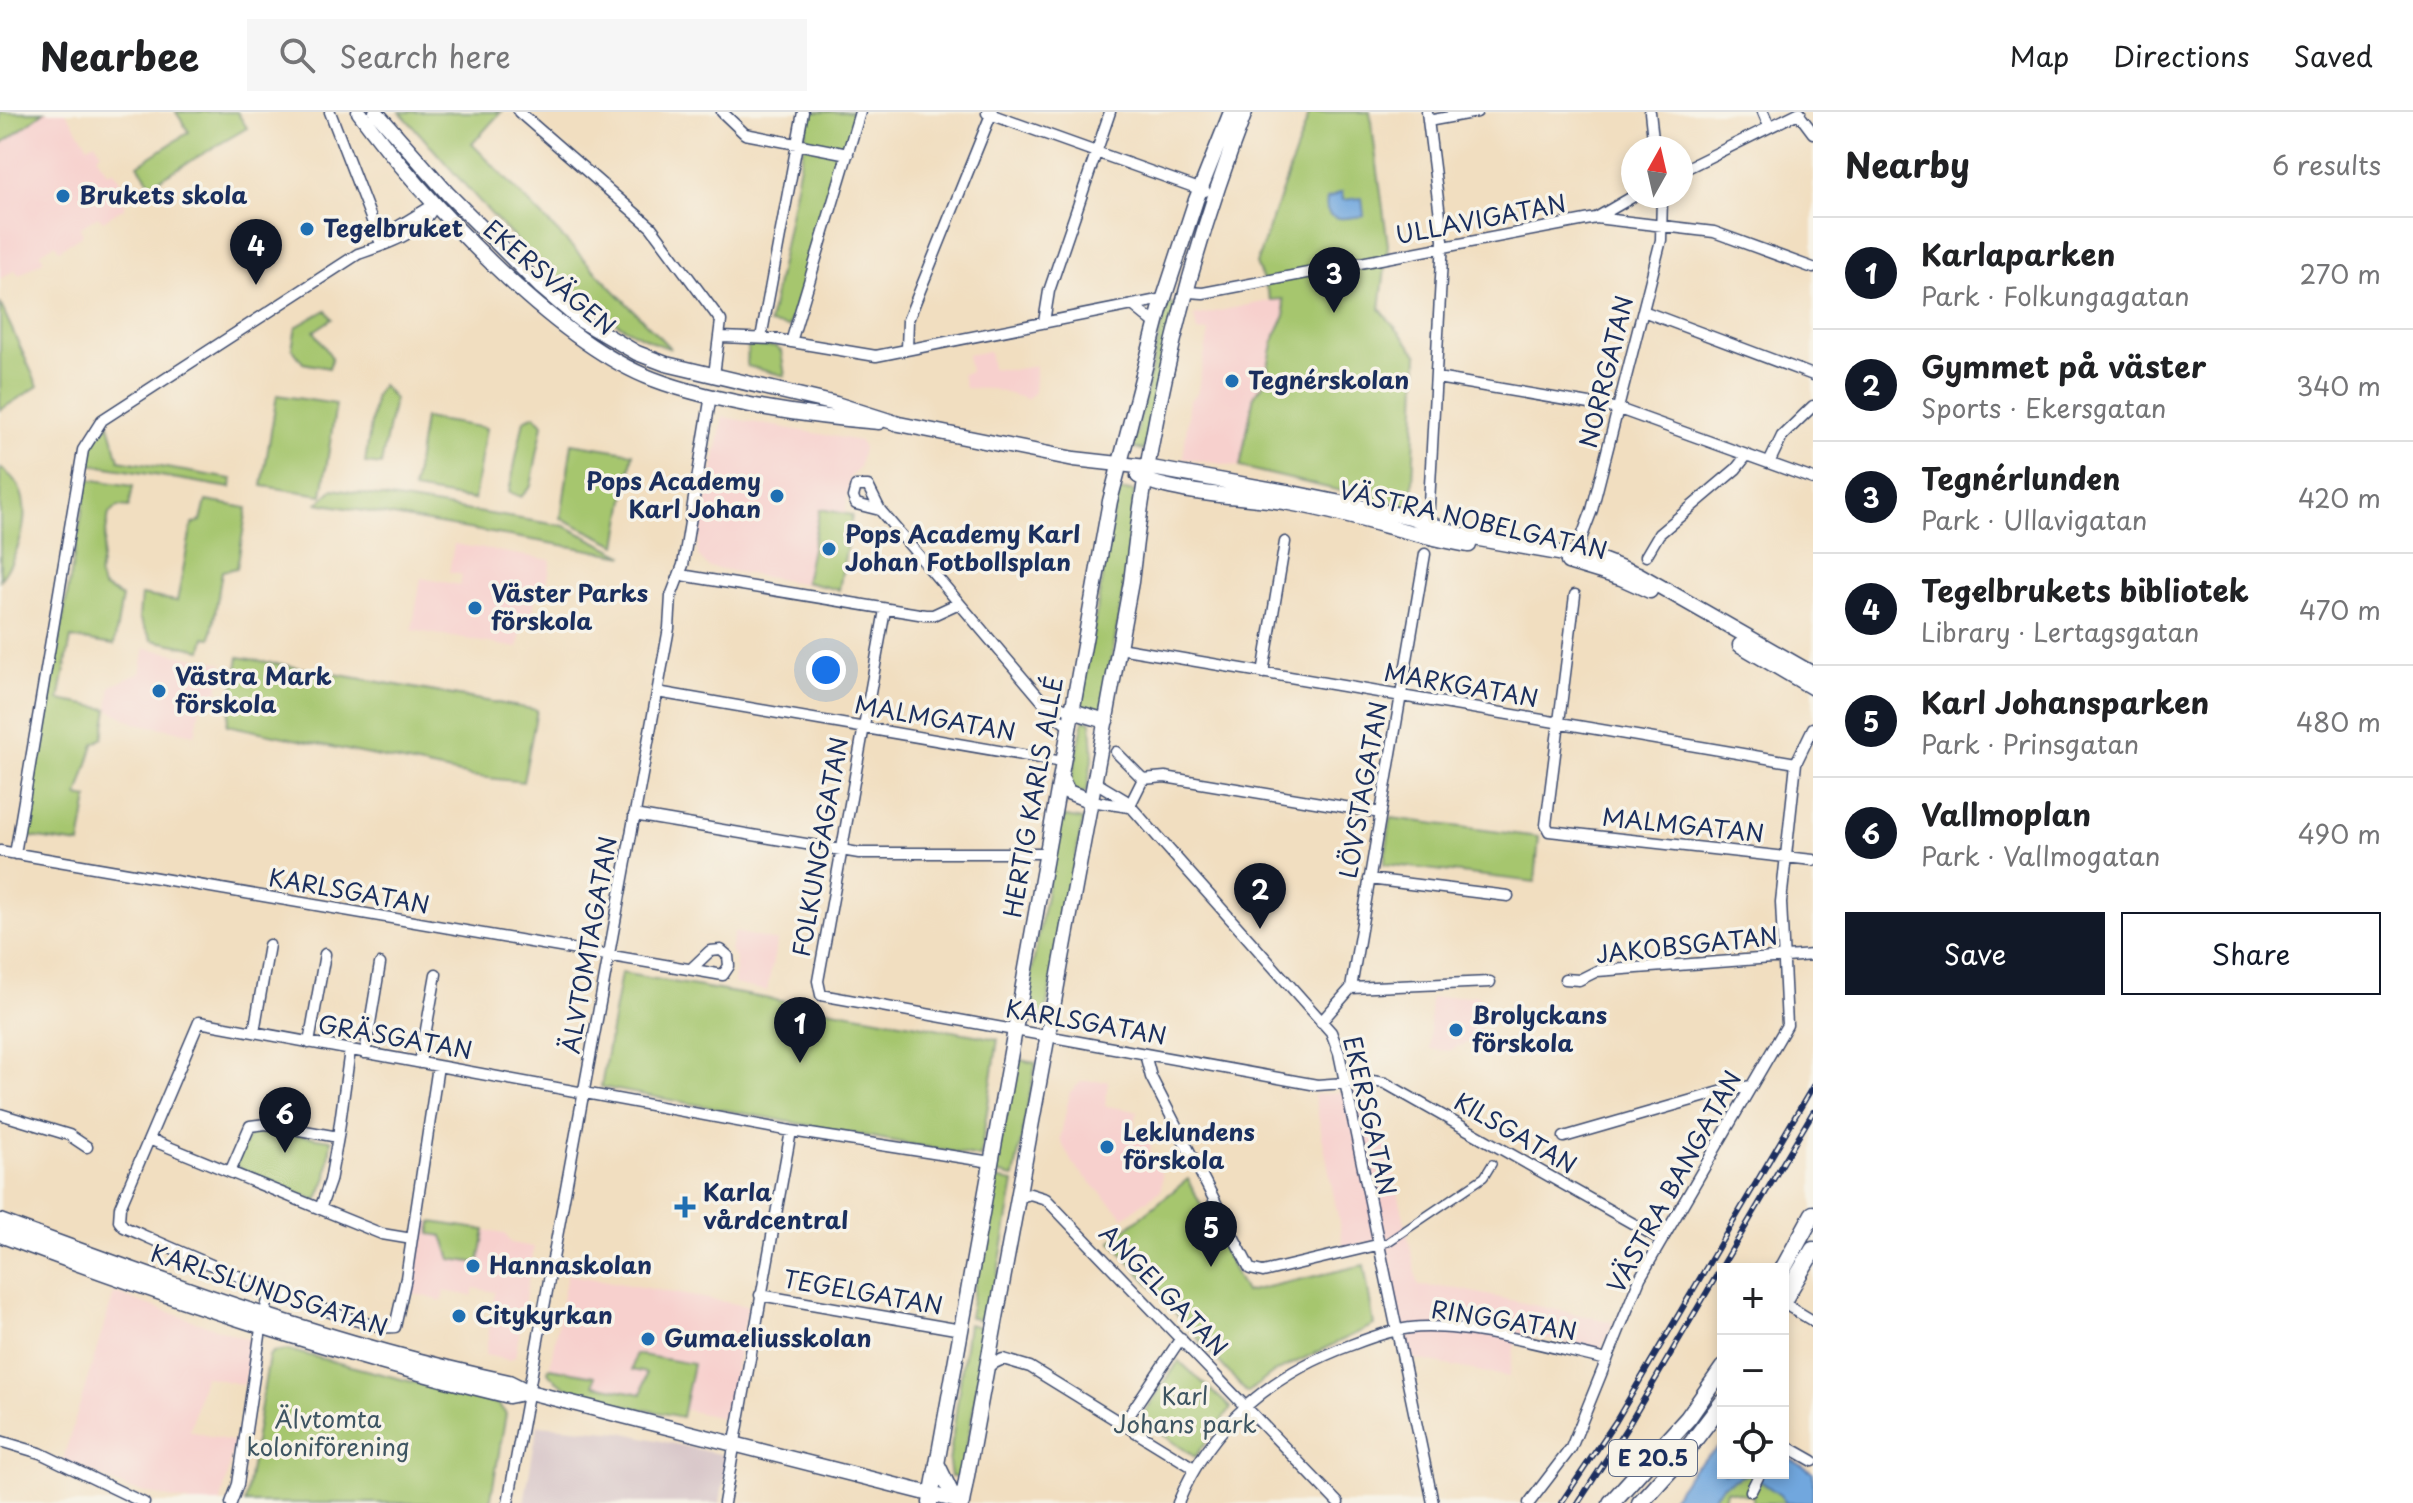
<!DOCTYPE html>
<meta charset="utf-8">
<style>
body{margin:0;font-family:"Playpen Sans",sans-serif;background:#f6f6f6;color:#202124}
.controls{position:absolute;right:24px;bottom:24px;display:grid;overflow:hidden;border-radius:0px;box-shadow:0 4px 12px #0003}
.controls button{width:72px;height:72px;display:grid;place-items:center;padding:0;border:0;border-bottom:2px solid #e0e0e0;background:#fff;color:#202124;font:40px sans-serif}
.compass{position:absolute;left:1621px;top:24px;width:72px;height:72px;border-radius:50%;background:#fff;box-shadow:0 4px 12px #0003;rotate:8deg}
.you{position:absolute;left:826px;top:558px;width:28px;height:28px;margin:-20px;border:6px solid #fff;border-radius:50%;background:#1a73e8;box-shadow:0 0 0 12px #1a73e833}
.badge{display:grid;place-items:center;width:52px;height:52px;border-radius:50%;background:#111827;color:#fff;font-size:26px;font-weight:700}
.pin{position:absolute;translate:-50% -66px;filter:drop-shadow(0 2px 4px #0008)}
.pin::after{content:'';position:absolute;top:42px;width:28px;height:24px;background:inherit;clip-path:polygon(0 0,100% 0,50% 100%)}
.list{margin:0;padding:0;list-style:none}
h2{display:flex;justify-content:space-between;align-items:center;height:104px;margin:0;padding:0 32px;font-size:34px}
h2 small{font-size:26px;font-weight:400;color:#757577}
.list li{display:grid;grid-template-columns:52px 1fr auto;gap:24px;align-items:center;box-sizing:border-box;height:112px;padding:0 32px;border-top:2px solid #e0e0e0}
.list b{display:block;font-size:30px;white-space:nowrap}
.list p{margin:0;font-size:26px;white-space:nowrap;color:#757577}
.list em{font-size:26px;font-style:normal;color:#757577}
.actions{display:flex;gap:16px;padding:24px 32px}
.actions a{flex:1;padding:18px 0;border:2px solid #111827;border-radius:0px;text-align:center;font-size:28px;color:#111827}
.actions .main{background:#111827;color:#fff}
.icon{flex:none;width:44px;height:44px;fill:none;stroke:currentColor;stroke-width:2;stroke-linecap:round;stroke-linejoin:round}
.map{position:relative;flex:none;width:1813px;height:1391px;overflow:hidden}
header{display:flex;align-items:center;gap:48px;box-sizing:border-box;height:112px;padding:0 40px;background:#fff;border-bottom:2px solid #e0e0e0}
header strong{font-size:38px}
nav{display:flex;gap:44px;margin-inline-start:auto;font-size:28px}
.search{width:560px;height:72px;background:#f6f6f6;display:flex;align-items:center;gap:20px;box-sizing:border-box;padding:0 28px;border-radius:0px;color:#757577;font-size:30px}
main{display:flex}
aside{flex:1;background:#fff}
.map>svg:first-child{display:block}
.built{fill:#f7d0cd}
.industrial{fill:#d2bec3}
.green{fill:#a6c66e;stroke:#607a66;stroke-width:2}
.water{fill:#71a7de;stroke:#466b9e;stroke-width:2}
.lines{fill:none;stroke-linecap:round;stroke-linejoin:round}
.pedestrian-casing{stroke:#3b496d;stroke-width:10}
.minor-casing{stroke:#3b496d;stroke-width:13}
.secondary-casing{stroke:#3b496d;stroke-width:17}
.primary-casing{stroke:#3b496d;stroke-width:19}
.pedestrian{stroke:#fff;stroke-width:7}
.minor{stroke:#fff;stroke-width:10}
.secondary{stroke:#fff;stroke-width:14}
.primary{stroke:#fff;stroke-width:16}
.rail-casing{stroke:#1b2f5e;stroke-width:6}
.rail{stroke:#f7f3e8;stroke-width:3;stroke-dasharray:9;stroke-linecap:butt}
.poi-dot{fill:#1f6fb2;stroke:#f7f3e8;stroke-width:3}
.labels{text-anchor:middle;stroke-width:7;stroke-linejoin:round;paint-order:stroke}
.shield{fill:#f7f3e8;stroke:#5d6a87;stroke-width:2}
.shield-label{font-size:22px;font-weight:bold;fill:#1b2f5e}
.poi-label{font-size:24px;font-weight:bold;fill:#1b2f5e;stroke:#f7f3e8;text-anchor:start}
.street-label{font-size:24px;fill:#1b2f5e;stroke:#f7f3e8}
.park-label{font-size:24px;fill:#3e5562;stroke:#f7f3e8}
</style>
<header>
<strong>Nearbee</strong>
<div class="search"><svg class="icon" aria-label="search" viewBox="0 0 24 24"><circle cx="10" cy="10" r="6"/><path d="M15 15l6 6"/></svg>Search here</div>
<nav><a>Map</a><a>Directions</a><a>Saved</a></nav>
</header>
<main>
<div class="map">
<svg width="1813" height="1391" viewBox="0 0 1813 1391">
<rect width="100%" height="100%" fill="#f7f3e8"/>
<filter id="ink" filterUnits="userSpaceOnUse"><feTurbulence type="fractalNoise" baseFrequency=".0125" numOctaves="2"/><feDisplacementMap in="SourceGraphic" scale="16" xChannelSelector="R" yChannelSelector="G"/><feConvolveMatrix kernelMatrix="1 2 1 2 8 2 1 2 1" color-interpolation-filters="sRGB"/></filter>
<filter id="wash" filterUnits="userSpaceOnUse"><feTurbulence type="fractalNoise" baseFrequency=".006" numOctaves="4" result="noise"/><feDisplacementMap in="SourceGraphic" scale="32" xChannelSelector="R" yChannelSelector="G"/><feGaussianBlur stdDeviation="1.8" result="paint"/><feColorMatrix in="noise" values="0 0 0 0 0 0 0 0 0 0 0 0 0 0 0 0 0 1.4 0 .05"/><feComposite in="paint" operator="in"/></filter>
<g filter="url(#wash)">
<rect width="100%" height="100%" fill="#f1dec0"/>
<!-- built -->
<path class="built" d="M 44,0 L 66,0 L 88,34 L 95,30 L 101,40 L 96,44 L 108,61 L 113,58 L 127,80 L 124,96 L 103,109 L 98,104 L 80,116 L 83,122 L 59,138 L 55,132 L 40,141 L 44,148 L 19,163 L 15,158 L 0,167 L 0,33 Z
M 1283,186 L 1285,204 L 1275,223 L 1264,272 L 1254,283 L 1240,355 L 1183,346 L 1190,288 L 1197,282 L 1209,219 L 1197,220 L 1194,204 Z
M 989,239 L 992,256 L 1011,258 L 1036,254 L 1034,280 L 1027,287 L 992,277 L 965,276 L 962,262 L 970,260 L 967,243 Z
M 723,305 L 860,329 L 863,336 L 859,356 L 850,366 L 845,402 L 852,403 L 839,478 L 708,455 L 699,445 L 697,438 Z
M 454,432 L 551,448 L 546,478 L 537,477 L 530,516 L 522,515 L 518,536 L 412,518 L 421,466 L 460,473 L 462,463 L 449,460 Z
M 145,536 L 223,551 L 218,580 L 209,579 L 200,597 L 195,622 L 135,611 L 108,597 L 111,574 L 140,561 Z
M 734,820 L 777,829 L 767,879 L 734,872 L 736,847 L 730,838 Z
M 1478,883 L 1481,928 L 1474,927 L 1449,939 L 1430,937 L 1430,886 Z
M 1082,969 L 1108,969 L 1105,994 L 1137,999 L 1133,1029 L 1151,1032 L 1150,1039 L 1162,1063 L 1161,1078 L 1124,1105 L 1072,1051 L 1060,1027 L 1070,980 Z
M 1375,976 L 1419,1174 L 1454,1176 L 1613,1210 L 1601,1238 L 1517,1221 L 1509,1265 L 1405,1245 L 1381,1128 L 1344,1136 L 1314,983 Z
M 424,1109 L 505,1122 L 511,1131 L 534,1135 L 515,1245 L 509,1248 L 485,1243 L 495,1180 L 474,1176 L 472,1184 L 444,1179 L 442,1189 L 412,1181 Z
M 567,1162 L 748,1194 L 726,1307 L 554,1268 L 549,1259 Z
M 114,1181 L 253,1229 L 244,1273 L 204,1264 L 190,1319 L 234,1330 L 221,1391 L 192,1391 L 129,1377 L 63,1347 Z"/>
<!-- industrial -->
<path class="industrial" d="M 538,1313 L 621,1320 L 728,1344 L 720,1391 L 524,1391 Z"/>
<!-- green -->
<path class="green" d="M 0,0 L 44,0 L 0,33 Z
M 176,0 L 237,0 L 247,16 L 151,72 L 138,53 L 189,20 Z
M 400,0 L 501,0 L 472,32 L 671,237 C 561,199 478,84 400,0 Z
M 810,0 L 853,0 L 851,16 L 789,215 L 769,212 Z
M 1310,0 L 1370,0 L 1388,133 L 1380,197 L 1418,243 L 1412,396 L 1240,355 L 1254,283 L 1264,272 L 1275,223 L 1285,204 L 1283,187 L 1271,188 L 1256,152 Z
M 0,191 L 38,274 L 0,298 Z
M 1167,191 L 1177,194 L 1144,338 L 1133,336 Z
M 326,198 L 332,207 L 314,219 L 332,246 L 329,256 L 303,251 L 292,236 L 296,215 Z
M 748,234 L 775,235 L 781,239 L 785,264 L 747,254 Z
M 382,273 L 394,287 L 381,353 L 365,351 L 375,284 Z
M 277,283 L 336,292 L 322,383 L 262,374 Z
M 535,303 L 543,312 L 531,374 L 521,385 L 509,380 L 524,308 Z
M 424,306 L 486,316 L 474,388 L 413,378 Z
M 109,312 L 119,348 L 232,367 L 231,376 L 89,352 L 93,329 Z
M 572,331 L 633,341 L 617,433 L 561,406 Z
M 0,356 C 41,380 23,437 0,468 Z
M 88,367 L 133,374 L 129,395 L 119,394 L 109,401 L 99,464 L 103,475 L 122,485 L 114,533 L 71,526 L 59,588 L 108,597 L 103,626 L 94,632 L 78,684 L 88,686 L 80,732 L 24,724 Z
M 333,377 L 565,414 L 625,444 L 318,391 Z
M 1117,379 L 1134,379 L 1129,447 L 1102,602 L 1080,595 Z
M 206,389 L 247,396 L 237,456 L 222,459 L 211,526 L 205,525 L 202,538 L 152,528 L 139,506 L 141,483 L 177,489 L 192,412 L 201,409 Z
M 820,397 L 852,403 L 839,478 L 805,470 Z
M 239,545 L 537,598 L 523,670 L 470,664 L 227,613 Z
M 1084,607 L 1091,610 L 1093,641 L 1087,679 L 1083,681 L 1074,678 L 1071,670 Z
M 1061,704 L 1083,708 L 1044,909 L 1023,905 Z
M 1391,706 L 1539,725 L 1535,770 L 1384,752 Z
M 621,861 L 998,927 L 980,1045 L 601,975 Z
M 1016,947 L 1036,951 L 1014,1065 L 995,1061 Z
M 252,1016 L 331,1028 L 327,1065 L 317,1089 L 235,1054 Z
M 994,1067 L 1014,1070 L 989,1211 L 969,1205 Z
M 1188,1067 L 1245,1180 L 1364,1153 L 1374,1213 L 1273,1261 L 1247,1281 L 1111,1129 Z
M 432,1110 L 485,1118 L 479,1151 L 451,1147 L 443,1124 L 430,1122 Z
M 968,1212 L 988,1217 L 961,1365 L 951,1365 L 949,1351 Z
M 288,1238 L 498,1292 L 506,1302 L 490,1391 L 245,1391 L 269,1244 L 273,1240 Z
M 635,1242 L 693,1252 L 682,1305 C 649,1297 567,1288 548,1260 L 549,1256 L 595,1264 L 594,1273 L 642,1282 L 646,1261 L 632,1258 Z
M 1179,1249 L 1231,1296 L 1195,1345 L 1140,1307 Z
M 1749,1361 L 1780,1383 L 1786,1391 L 1753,1391 L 1753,1384 L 1726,1378 L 1724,1388 L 1708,1391 L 1724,1372 Z"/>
<!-- water -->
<path class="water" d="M 1342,80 L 1343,88 L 1362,86 L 1364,104 C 1347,106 1322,113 1327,87 Z
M 1723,1332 L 1723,1361 L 1783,1361 L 1783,1342 L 1813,1361 L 1813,1391 L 1786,1391 L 1780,1383 L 1749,1361 L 1724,1372 L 1708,1391 L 1668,1391 L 1694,1356 Z"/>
</g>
<g filter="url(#ink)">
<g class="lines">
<defs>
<path id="pedestrian" d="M 1377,1133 L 1388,1130 L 1484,1065 L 1492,1052"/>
<path id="minor" d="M 330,0 L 381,132
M 519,0 L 651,115 L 721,209 L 714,263
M 722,0 L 745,22 L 848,42
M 1427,0 L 1443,128 L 1428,411
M 1650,0 L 1654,36
M 1763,0 L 1769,14
M 987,1 L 1205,79
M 1798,1 L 1813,21
M 1428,9 L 1477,0
M 1681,59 L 1800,0
M 1596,106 L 1714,120 L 1813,156
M 381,132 L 389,120 L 435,92
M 1188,180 L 1203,181 L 1596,106 L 1634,84
M 1135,195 L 1156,212
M 1643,199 L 1813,263
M 1044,210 L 1049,179 L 1110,0
M 721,225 L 774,227 L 876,244 L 1163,187
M 761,226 L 803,0
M 791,230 L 860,0
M 907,237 L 908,208 L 992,0
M 1437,266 L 1619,297 L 1813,367
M 1769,351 L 1782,324 L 1813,294
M 880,398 L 856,392 L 853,385 L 856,374 L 868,374 L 880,398 L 1055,604 L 1069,614
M 1575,443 L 1592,398 L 1661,128 L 1662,84
M 1646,444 L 1659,422 L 1736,357 L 1747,343
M 681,463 L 925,503 L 933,503 L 959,491
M 1575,483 L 1546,713 L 1549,719 L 1813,748
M 885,498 L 818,869 L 821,883 L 1317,973 L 1372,969 L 1385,971 L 1662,1128
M 1119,536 L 1796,651
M 1263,561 L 1285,430
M 657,580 L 1063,650
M 1044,588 L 1072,599
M 1116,640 L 1143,667 L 1165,665 L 1381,701
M 1095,670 L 1125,688 L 1331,920 L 1339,941 L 1433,1391
M 1091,689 L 1129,695
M 1129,695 L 1143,667
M 634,703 L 859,741 L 1047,741
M 0,739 L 723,863 L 729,854 L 728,844 L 721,838 L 710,839 L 691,857
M 15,742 L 83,338 L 102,308 L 358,142 C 387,132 422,122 435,92
M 1369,767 L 1508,784
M 1565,867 L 1579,868 L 1597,859 L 1813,843
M 1351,876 L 1490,870
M 1321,910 L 1351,876 L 1425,442
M 254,920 L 269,833
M 309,931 L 325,842
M 365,941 L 380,852
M 1145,942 L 1151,965 L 1250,1157 L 1263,1160 L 1377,1133
M 420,951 L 436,862
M 438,954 L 406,1166 L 395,1215 C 362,1222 166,1133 124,1115 L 119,1109 L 120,1095 L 199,910 L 791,1019 L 991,1050
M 0,1002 L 69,1023 L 87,1035
M 338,1025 L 350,938
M 1564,1025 L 1727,978 L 1751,974
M 149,1027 L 382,1122 L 412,1127
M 230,1060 L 250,1014 L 266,1012 L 338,1025 L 330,1069 L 320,1097
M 1017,1086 L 1030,1082 L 1046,1087 L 1338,1391
M 760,1183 L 961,1218
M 1783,1191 L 1813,1209
M 264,1204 L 271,1176
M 986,1255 L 1003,1247 L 1030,1255 L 1194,1356
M 1124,1311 L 1181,1226
M 0,1329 L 40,1341 L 144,1391
M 1783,1332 L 1813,1349
M 1751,1379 L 1760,1361
M 231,1391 L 238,1372 L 261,1217
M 508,1391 L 669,516 L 671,484 L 683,453 L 711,283
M 724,1391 L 791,1019
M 1178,1391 C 1210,1313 1273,1261 1351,1233 C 1377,1223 1400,1215 1428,1215 C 1481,1215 1554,1236 1607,1248
M 1529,1391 L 1571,1336 L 1640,1166 L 1787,913 L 1781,790 L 1796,651 L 1813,616"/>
<path id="secondary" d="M 359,0 C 422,86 553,229 653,267 C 716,291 812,305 879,310
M 376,0 L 448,82 L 541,175 L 580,208 L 637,241 L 666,252 L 836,292 L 899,312 L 1074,347 L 1146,355 L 1292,381 L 1410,405 L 1468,425 L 1604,449 L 1638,462 L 1813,562
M 1138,364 C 1171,383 1250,384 1289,391 C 1350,401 1408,423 1469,433
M 1568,450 L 1621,466 L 1650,479
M 1740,533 L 1813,576
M 1072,599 L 1106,609
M 1061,666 L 1068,680 L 1091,689
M 0,1109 C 167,1171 334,1233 509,1270 L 529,1280 L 962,1390
M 0,1123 C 168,1186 335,1242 509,1284 L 529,1280
M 937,1351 L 952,1382 L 961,1389
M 930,1391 L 1110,389 L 1160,198 L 1196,88 L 1231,0
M 962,1391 L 1131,470 C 1149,309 1187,151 1245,0"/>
<path id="primary" d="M 1783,1157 L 1813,1102
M 1783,1189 L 1813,1138
M 1611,1391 L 1688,1306 L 1723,1256
M 1640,1391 L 1679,1348 L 1723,1290"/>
</defs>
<!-- pedestrian casing -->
<use href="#pedestrian" class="pedestrian-casing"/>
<!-- minor casing -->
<use href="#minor" class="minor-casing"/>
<!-- secondary casing -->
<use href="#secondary" class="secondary-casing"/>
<!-- primary casing -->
<use href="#primary" class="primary-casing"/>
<!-- pedestrian -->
<use href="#pedestrian" class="pedestrian"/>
<!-- minor -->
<use href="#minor" class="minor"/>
<!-- secondary -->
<use href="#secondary" class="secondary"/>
<!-- primary -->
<use href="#primary" class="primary"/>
<defs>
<path id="rail" d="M 1561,1391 L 1616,1309 L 1813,974
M 1578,1391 L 1628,1314 L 1813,1000"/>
</defs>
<!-- rail casing -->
<use href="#rail" class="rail-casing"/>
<!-- rail -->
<use href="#rail" class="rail"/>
</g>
</g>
<!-- markers -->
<g class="poi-dot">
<circle cx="63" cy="84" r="8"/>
<circle cx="307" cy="117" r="8"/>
<circle cx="1232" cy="269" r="8"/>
<circle cx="777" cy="384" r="8"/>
<circle cx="829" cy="437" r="8"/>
<circle cx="475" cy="496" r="8"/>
<circle cx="159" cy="579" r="8"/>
<circle cx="1456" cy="918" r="8"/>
<circle cx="1107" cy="1035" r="8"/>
<path d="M681 1083h8v8h8v8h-8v8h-8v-8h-8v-8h8z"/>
<circle cx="473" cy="1154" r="8"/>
<circle cx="459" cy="1204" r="8"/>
<circle cx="648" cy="1227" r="8"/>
</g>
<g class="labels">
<!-- shield labels -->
<rect class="shield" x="1609" y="1328" width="88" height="36" rx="6"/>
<g class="shield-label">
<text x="1653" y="1354">E 20.5</text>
</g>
<!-- poi labels -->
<g class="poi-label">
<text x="79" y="92">Brukets skola</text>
<text x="323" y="125">Tegelbruket</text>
<text x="1248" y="277">Tegnérskolan</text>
<text x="761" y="378" text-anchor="end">Pops Academy<tspan x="761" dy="28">Karl Johan</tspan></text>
<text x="845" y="431">Pops Academy Karl<tspan x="845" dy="28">Johan Fotbollsplan</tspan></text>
<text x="491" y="490">Väster Parks<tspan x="491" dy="28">förskola</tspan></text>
<text x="175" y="573">Västra Mark<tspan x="175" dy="28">förskola</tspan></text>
<text x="1472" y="912">Brolyckans<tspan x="1472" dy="28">förskola</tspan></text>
<text x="1123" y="1029">Leklundens<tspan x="1123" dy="28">förskola</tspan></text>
<text x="703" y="1089">Karla<tspan x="703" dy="28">vårdcentral</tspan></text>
<text x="489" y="1162">Hannaskolan</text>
<text x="475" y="1212">Citykyrkan</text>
<text x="664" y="1235">Gumaeliusskolan</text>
</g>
<!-- street labels -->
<g class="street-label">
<text transform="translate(1481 108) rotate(-11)" y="8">ULLAVIGATAN</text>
<text transform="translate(549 166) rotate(40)" y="8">EKERSVÄGEN</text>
<text transform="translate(1607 260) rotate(-76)" y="8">NORRGATAN</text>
<text transform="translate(1473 409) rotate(13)" y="8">VÄSTRA NOBELGATAN</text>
<text transform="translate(1461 574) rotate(10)" y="8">MARKGATAN</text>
<text transform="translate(935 607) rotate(10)" y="8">MALMGATAN</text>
<text transform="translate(1364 678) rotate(-80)" y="8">LÖVSTAGATAN</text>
<text transform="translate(1034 685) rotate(-80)" y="8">HERTIG KARLS ALLÉ</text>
<text transform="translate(1683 714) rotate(6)" y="8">MALMGATAN</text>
<text transform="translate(821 735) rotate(-80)" y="8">FOLKUNGAGATAN</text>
<text transform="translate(349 780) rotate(10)" y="8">KARLSGATAN</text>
<text transform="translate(590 833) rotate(-80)" y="8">ÄLVTOMTAGATAN</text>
<text transform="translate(1687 834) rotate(-6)" y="8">JAKOBSGATAN</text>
<text transform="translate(1086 911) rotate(10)" y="8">KARLSGATAN</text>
<text transform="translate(395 926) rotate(10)" y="8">GRÄSGATAN</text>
<text transform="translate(1369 1004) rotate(77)" y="8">EKERSGATAN</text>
<text transform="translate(1515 1022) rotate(30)" y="8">KILSGATAN</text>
<text transform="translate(1675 1070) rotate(-61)" y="8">VÄSTRA BANGATAN</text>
<text transform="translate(269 1179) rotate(18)" y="8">KARLSLUNDSGATAN</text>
<text transform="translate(1163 1179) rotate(46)" y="8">ANGELGATAN</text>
<text transform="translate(863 1181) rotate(10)" y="8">TEGELGATAN</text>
<text transform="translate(1504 1209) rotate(9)" y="8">RINGGATAN</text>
</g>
<!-- park labels -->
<g class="park-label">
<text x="1185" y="1293">Karl<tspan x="1185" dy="28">Johans park</tspan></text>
<text x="328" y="1316">Älvtomta<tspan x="328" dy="28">koloniförening</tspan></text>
</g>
</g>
</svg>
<div class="controls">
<button>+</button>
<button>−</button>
<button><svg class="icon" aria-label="locate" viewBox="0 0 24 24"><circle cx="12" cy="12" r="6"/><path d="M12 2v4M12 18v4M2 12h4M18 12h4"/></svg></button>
</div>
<svg class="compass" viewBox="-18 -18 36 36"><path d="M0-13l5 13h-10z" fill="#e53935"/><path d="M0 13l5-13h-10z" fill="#757577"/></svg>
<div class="you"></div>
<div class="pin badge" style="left:800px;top:951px">1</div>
<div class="pin badge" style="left:1260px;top:817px">2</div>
<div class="pin badge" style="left:1334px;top:201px">3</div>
<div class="pin badge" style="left:256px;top:173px">4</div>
<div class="pin badge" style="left:1211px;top:1155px">5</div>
<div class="pin badge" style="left:285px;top:1041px">6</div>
</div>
<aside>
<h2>Nearby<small>6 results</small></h2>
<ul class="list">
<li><span class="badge">1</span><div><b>Karlaparken</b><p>Park · Folkungagatan</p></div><em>270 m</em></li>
<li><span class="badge">2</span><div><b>Gymmet på väster</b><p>Sports · Ekersgatan</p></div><em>340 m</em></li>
<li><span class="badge">3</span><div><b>Tegnérlunden</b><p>Park · Ullavigatan</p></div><em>420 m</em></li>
<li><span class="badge">4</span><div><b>Tegelbrukets bibliotek</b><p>Library · Lertagsgatan</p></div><em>470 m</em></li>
<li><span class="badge">5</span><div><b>Karl Johansparken</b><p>Park · Prinsgatan</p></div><em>480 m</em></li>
<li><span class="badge">6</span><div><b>Vallmoplan</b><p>Park · Vallmogatan</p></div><em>490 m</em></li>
</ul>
<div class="actions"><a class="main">Save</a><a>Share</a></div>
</aside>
</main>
